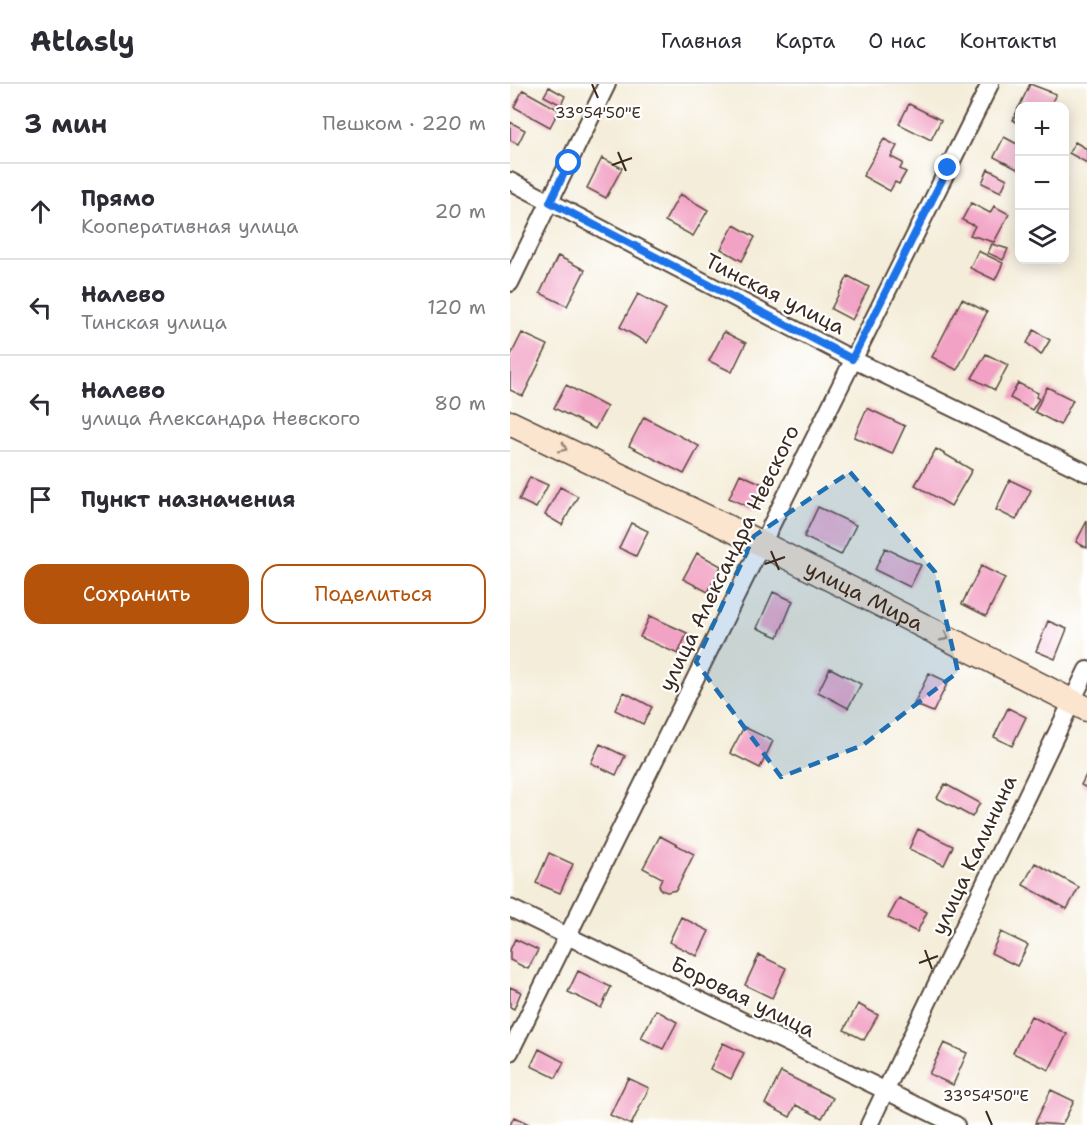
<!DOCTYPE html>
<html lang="ru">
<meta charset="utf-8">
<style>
body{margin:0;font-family:"Shantell Sans",sans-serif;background:#f2f2f3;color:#2b2b33}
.controls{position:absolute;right:18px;top:18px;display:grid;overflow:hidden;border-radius:12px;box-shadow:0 3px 15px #0003}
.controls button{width:54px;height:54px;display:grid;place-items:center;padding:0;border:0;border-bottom:2px solid #e1e1e2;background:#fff;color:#2b2b33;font:30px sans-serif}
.stop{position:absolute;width:18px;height:18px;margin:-14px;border:4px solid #1a73e8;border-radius:50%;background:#fff}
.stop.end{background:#1a73e8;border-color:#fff;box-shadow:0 2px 6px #0008}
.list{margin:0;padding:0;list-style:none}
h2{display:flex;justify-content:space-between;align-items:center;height:78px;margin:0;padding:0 24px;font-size:26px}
h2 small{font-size:20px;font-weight:400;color:#7c7c81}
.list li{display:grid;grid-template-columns:39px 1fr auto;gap:18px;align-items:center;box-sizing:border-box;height:96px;padding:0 24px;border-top:2px solid #e1e1e2}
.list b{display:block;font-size:22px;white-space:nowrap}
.list p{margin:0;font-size:20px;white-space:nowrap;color:#7c7c81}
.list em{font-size:20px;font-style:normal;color:#7c7c81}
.actions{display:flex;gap:12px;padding:18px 24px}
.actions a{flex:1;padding:14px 0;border:2px solid #b45309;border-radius:18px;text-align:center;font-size:21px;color:#b45309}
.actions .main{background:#b45309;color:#fff}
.icon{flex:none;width:33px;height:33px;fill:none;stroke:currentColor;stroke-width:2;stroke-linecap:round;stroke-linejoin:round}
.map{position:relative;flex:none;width:577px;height:1041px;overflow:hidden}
header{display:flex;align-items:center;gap:36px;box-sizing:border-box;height:84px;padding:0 30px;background:#fff;border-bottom:2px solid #e1e1e2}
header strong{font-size:28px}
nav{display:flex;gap:33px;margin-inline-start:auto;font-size:21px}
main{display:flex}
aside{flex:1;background:#fff}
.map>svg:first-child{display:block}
.building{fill:#f2a2c4}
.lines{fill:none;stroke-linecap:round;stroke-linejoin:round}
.minor-casing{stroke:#57473a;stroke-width:20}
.secondary-casing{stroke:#57473a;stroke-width:27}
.minor{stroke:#fff;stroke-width:16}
.secondary{stroke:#fce5cf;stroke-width:24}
.oneway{stroke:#9c8876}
.route{stroke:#1a73e8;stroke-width:8}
.marked{fill:#1f6fb2;fill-opacity:0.2;stroke:#1f6fb2;stroke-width:4.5;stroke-dasharray:12 8;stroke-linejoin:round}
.ticks{fill:none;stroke:#3b2a1e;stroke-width:2}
.labels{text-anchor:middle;stroke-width:4.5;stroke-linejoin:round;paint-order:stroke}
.street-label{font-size:21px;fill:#3b2a1e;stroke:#fff}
.ticks-label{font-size:15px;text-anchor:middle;fill:#3b2a1e;stroke:#fff;stroke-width:4.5;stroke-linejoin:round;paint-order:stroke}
</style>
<header>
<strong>Atlasly</strong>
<nav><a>Главная</a><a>Карта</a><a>О нас</a><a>Контакты</a></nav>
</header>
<main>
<aside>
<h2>3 мин<small>Пешком · 220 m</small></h2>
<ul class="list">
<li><svg class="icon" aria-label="ahead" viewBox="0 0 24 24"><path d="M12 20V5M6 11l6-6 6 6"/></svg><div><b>Прямо</b><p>Кооперативная улица</p></div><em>20 m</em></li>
<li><svg class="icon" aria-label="left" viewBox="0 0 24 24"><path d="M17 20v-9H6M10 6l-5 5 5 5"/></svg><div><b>Налево</b><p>Тинская улица</p></div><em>120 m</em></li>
<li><svg class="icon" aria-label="left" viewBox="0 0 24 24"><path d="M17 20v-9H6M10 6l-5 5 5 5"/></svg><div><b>Налево</b><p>улица Александра Невского</p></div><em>80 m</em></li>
<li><svg class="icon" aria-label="arrive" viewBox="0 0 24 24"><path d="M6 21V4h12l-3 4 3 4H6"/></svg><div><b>Пункт назначения</b></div></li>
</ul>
<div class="actions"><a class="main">Сохранить</a><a>Поделиться</a></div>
</aside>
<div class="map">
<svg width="577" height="1041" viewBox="0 0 577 1041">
<rect width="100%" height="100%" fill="#fff"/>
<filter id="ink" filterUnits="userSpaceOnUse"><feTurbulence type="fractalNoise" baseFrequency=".0167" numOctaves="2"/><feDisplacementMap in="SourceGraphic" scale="12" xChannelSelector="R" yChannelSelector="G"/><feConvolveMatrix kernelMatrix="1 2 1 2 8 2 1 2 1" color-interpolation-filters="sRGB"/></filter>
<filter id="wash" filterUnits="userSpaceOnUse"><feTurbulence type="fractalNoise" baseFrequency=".008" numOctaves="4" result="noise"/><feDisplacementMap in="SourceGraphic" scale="24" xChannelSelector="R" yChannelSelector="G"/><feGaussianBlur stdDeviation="1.35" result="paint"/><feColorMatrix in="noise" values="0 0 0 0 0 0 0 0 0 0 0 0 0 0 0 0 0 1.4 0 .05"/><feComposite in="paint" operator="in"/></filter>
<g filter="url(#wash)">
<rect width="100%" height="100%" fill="#f4edd9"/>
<g id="blocks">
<!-- building -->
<path class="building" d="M 520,0 L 546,10 L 540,22 L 510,21 Z
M 39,3 L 55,12 L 51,21 L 34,12 Z
M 13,6 L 49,26 L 40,43 L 4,23 Z
M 399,20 L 431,36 L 421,56 L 389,40 Z
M 509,22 L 509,40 L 503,36 Z
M 0,38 L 15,46 L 8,60 L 0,56 Z
M 494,53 L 509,61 L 509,86 L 484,73 Z
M 374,55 L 387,62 L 381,73 L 393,79 L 390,85 L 396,88 L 389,100 L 385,98 L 380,107 L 353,92 Z
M 565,58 L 577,65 L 577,79 L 559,69 Z
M 92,74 L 112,84 L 96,114 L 77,104 Z
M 478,85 L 497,95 L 491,108 L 472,99 Z
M 170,110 L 198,126 L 183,152 L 155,137 Z
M 461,119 L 480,129 L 484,122 L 499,130 L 484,158 L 460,151 L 465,142 L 452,136 Z
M 224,141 L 245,153 L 232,177 L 211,165 Z
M 482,160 L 498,165 L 493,176 L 478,169 Z
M 468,167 L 493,179 L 485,196 L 460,184 Z
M 48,172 L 75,186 L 57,222 L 30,209 Z
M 338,192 L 359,203 L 342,236 L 321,225 Z
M 128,210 L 156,225 L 137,259 L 110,243 Z
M 452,215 L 477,228 L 447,286 L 422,273 Z
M 524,246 L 540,256 L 531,271 L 517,259 Z
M 214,248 L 236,259 L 222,288 L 199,277 Z
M 12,249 L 38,261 L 13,312 L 0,306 L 0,273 Z
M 476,270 L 498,281 L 485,306 L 462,294 Z
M 508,299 L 528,309 L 526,313 L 529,315 L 522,326 L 500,314 Z
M 56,301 L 97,323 L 85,345 L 44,324 Z
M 537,303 L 563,316 L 550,341 L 525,328 Z
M 357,324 L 395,342 L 382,370 L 344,353 Z
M 134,333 L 189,362 L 174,390 L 119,362 Z
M 426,365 L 462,386 L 441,422 L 405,401 Z
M 230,390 L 257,402 L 246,426 L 219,414 Z
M 20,393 L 38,401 L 26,424 L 9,416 Z
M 500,396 L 521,406 L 506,436 L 486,426 Z
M 50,403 L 68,412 L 52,441 L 35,431 Z
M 308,423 L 346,441 L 331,471 L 294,453 Z
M 577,437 L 577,464 L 566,458 Z
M 121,439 L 138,447 L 126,472 L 109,464 Z
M 375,464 L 411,481 L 400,503 L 365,486 Z
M 187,469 L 211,482 L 198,508 L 173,495 Z
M 471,482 L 495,494 L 476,532 L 452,520 Z
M 263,508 L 283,517 L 268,553 L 247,544 Z
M 140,532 L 177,549 L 168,570 L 130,553 Z
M 538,537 L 557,545 L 545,575 L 526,567 Z
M 320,584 L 351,600 L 338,624 L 308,608 Z
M 419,589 L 438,598 L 423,628 L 404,620 Z
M 114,608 L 142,623 L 133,640 L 105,626 Z
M 498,624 L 516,633 L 502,662 L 484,653 Z
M 234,643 L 263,657 L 250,684 L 220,669 Z
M 90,660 L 115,672 L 106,691 L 81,679 Z
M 577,689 L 577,704 L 571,701 Z
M 435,700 L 470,719 L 462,733 L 427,714 Z
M 408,745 L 443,762 L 434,781 L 399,765 Z
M 150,752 L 184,770 L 166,806 L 157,808 L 151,806 L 149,801 L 152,794 L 133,784 Z
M 39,769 L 63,780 L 50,809 L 26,799 Z
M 525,779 L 569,803 L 557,825 L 513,801 Z
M 389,814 L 417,828 L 407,848 L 378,834 Z
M 171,833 L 199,847 L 187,872 L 159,858 Z
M 491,848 L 518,861 L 507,882 L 481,869 Z
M 5,855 L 28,866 L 18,885 L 0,876 L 0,866 Z
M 249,871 L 276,884 L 262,914 L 235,901 Z
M 68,887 L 101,903 L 91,924 L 58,908 Z
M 0,903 L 11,908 L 4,925 L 0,923 Z
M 348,920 L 368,931 L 354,956 L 334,946 Z
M 146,926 L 167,938 L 153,965 L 131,954 Z
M 521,932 L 557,950 L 539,986 L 503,969 Z
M 213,959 L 234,969 L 221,995 L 200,985 Z
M 434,959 L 457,969 L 443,1001 L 419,990 Z
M 29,965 L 54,978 L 46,994 L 21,982 Z
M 271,988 L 323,1014 L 312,1034 L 286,1021 L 280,1033 L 255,1020 Z
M 118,994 L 139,1004 L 121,1041 L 100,1031 Z
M 541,1006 L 564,1017 L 552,1041 L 525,1039 Z
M 4,1033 L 21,1041 L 0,1041 Z"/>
</g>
</g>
<g filter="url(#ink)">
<use href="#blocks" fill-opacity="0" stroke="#57473a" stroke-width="1.5"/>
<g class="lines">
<defs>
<path id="minor" d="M 0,97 L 342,275 L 577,389
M 0,199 L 97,0
M 0,824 L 446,1041
M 0,968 L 480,0
M 359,1041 L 577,586"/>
<g id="secondary">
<path id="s1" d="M 0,339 L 250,459 L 577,625"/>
</g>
</defs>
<!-- minor casing -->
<use href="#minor" class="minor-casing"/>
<!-- secondary casing -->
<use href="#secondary" class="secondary-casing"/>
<!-- minor -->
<use href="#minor" class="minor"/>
<!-- secondary -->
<use href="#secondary" class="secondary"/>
</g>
<!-- one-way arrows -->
<defs><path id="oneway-chevron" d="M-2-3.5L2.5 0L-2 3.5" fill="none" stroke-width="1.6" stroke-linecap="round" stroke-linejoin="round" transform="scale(1.5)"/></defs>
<g class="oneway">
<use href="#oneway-chevron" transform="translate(53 364) rotate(26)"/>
<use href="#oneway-chevron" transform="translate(435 553) rotate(27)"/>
</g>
</g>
<g class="lines" filter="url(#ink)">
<!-- route -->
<path class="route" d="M 59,79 L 40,118 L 342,275 L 438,84"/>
</g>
<!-- marked area -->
<path class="marked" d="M 340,388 L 425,488 L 448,588 L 353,661 L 271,693 L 186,578 L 244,452 Z"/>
<!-- ticks -->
<path class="ticks" d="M 82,0 L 88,14M 108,68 L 116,87M 102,81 L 122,74M 261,467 L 269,486M 255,480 L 275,473M 415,866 L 422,885M 409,879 L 428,872M 476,1027 L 482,1041"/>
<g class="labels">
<!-- street labels -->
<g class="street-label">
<text transform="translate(265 210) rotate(27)" y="7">Тинская улица</text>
<text transform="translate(219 474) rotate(-64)" y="7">улица Александра Невского</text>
<text dy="7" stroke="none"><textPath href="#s1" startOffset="394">улица Мира</textPath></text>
<text transform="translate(464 771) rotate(-65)" y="7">улица Калинина</text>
<text transform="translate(233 913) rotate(26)" y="7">Боровая улица</text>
</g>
</g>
<g class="ticks-label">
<text x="88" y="34">33°54'50"E</text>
<text x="476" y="1017">33°54'50"E</text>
</g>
</svg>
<div class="controls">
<button>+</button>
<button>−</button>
<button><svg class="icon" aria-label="layers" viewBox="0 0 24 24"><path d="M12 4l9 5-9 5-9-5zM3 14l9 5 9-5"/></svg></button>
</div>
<div class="stop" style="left:59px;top:79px"></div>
<div class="stop end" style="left:438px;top:84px"></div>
</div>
</main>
